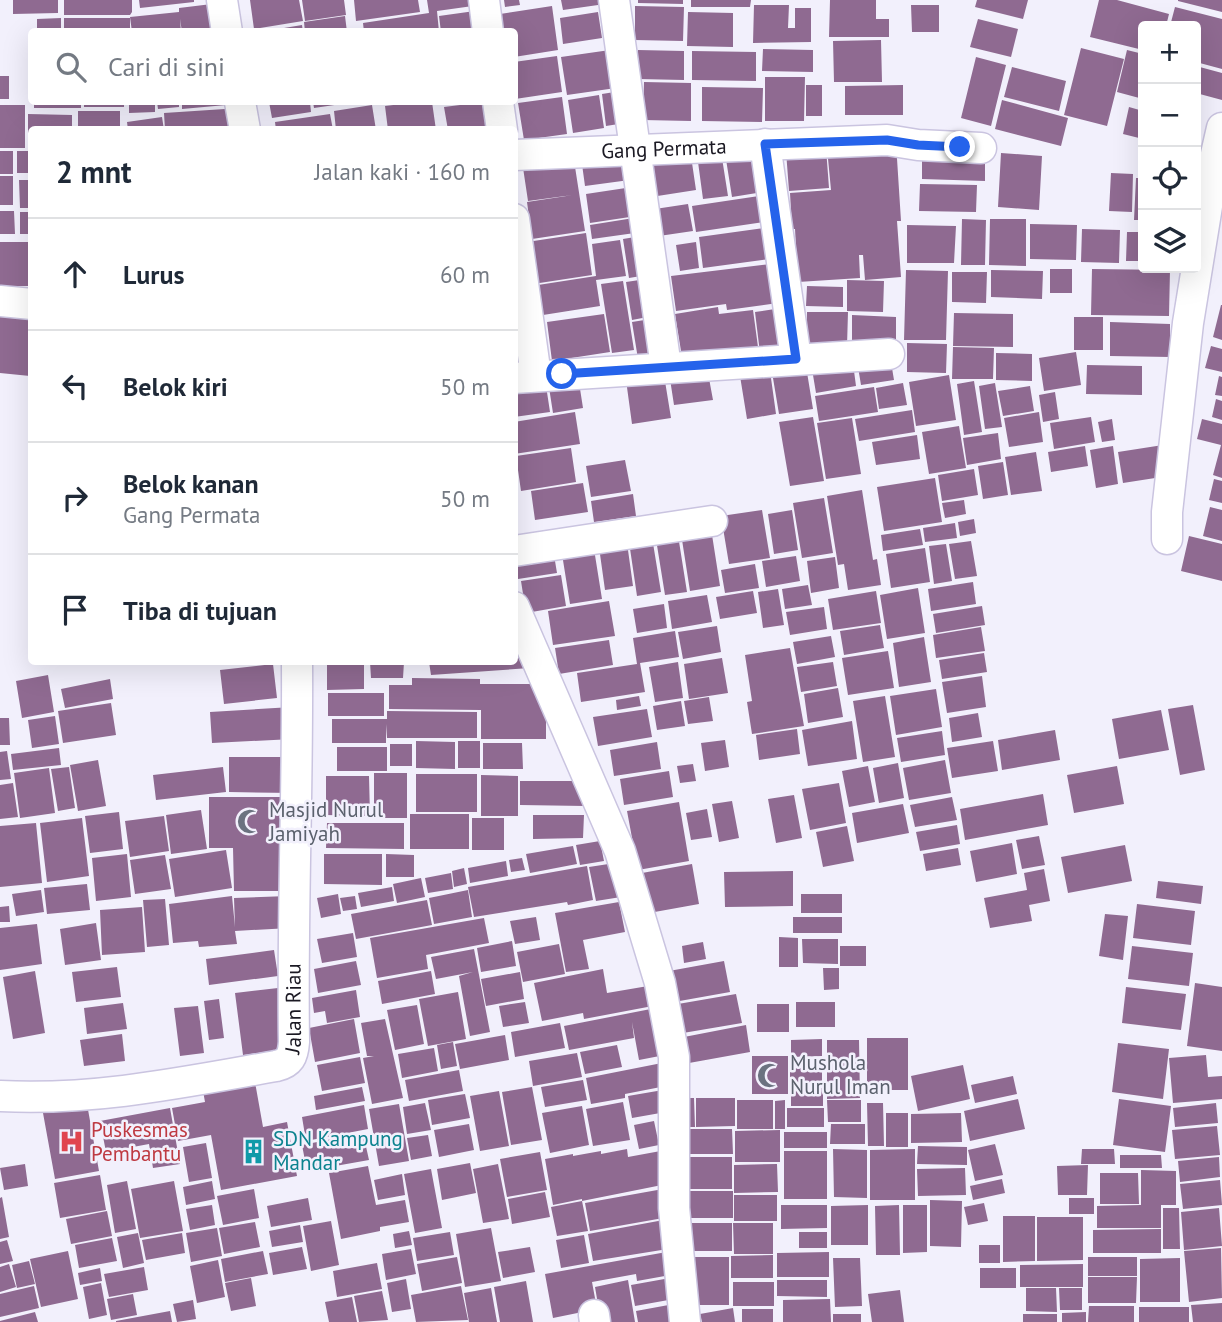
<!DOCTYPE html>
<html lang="id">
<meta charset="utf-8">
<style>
body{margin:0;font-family:"PT Sans",sans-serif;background:#f2f2f3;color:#1f2937}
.controls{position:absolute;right:21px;top:21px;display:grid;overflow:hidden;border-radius:7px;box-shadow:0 7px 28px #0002}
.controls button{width:63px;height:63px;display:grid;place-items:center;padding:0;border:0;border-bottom:2px solid #e0e1e3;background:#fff;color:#1f2937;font:35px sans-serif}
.stop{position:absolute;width:21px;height:21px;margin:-16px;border:5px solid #2563eb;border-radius:50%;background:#fff}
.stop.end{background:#2563eb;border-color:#fff;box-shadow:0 2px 7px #0008}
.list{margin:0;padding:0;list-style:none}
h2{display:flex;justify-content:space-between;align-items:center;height:91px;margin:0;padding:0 28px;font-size:30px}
h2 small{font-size:23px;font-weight:400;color:#747a83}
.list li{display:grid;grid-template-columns:46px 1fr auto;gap:21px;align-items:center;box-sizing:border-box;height:112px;padding:0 28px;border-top:2px solid #e0e1e3}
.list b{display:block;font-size:26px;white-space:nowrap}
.list p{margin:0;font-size:23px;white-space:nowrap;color:#747a83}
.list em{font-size:23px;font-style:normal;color:#747a83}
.icon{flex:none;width:38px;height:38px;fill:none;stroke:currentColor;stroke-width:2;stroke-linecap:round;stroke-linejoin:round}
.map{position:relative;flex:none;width:1222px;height:1322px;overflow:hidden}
.search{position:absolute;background:#fff;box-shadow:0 7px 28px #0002;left:28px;top:28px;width:490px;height:77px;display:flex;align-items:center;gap:18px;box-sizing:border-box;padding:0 24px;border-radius:7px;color:#747a83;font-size:26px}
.panel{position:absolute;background:#fff;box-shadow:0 7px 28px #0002;left:28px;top:126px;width:490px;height:539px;border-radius:7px}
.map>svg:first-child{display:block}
.building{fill:#8f6a91}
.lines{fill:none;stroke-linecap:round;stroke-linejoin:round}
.minor-casing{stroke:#cac4e0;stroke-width:33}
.minor{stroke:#fff;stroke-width:30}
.route{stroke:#2563eb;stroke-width:9}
.labels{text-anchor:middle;stroke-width:5;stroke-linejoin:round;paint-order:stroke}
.street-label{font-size:21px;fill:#1b1923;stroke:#f2f0fc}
.worship-label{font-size:21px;fill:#5b616d;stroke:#f2f0fc;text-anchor:start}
.health-label{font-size:21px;fill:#be3a42;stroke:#f2f0fc;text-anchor:start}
.culture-label{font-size:21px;fill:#0d838f;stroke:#f2f0fc;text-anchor:start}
</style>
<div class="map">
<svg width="1222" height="1322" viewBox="0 0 1222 1322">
<rect width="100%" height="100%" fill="#f2f0fc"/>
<!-- building -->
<path class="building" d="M 13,0 L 58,0 L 58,13 L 13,14 Z
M 64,0 L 132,0 L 132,12 L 130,15 L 64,15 Z
M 139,0 L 194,0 L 194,2 L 140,8 Z
M 250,0 L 299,0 L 303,21 L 254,29 Z
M 302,0 L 344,0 L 346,15 L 305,21 Z
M 354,0 L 418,0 L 420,12 L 356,21 Z
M 427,0 L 479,0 L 480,5 L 437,11 L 439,32 L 364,32 L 363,23 L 429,13 Z
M 504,0 L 519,0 L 520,5 L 505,7 Z
M 561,0 L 619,0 L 619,2 L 563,10 Z
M 638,0 L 683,0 L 683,4 L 638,3 Z
M 691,0 L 751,0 L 750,7 L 691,7 Z
M 830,0 L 876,0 L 876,19 L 889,19 L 889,37 L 829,37 Z
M 977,0 L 1028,0 L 1023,19 L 975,7 Z
M 1099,0 L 1117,0 L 1169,14 L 1166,26 L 1143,26 L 1143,50 L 1090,37 Z
M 1178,0 L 1222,0 L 1222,12 L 1178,1 Z
M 220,3 L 224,32 L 182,32 L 180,19 L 181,32 L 132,32 L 130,17 L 179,12 L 179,8 Z
M 754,5 L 789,5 L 788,28 L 795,28 L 795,8 L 811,8 L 811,42 L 753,43 Z
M 911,5 L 939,5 L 939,32 L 912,32 Z
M 552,6 L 558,50 L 514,57 L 514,32 L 503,32 L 500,14 Z
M 635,6 L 684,7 L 683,41 L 635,40 Z
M 1175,7 L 1222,19 L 1222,69 L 1196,62 L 1196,26 L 1170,26 Z
M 482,10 L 485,32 L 441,32 L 439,16 Z
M 598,12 L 602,38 L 563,44 L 560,18 Z
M 688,12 L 733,13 L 733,47 L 687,46 Z
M 345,16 L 347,32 L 305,32 L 304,22 Z
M 61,18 L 61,32 L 37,32 L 37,19 Z
M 64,18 L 130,18 L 130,32 L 64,32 Z
M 978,19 L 1018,29 L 1011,57 L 970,47 Z
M 302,25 L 303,32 L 272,32 L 272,30 Z
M 881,40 L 882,82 L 834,82 L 833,41 Z
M 1081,48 L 1124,59 L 1107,126 L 1064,115 Z
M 617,49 L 623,87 L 567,95 L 561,57 Z
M 763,49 L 813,50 L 813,72 L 762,71 Z
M 638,50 L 684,51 L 684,80 L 638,79 Z
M 1127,50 L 1143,54 L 1143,99 L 1117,92 Z
M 692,51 L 756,52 L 756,81 L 692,80 Z
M 557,56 L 562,92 L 515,99 L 514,62 Z
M 976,57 L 1006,65 L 991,126 L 961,118 Z
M 1196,66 L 1222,73 L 1222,100 L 1196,93 Z
M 1012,67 L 1066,81 L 1059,111 L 1004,97 Z
M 0,76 L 9,76 L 9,99 L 0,99 Z
M 765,77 L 805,77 L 804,121 L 765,121 Z
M 644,82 L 691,83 L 691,121 L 643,120 Z
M 806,85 L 822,85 L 822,116 L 806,116 Z
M 903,85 L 903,115 L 845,115 L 845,86 Z
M 702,87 L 763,88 L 762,122 L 702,121 Z
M 627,90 L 631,122 L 606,126 L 602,94 Z
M 599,95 L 604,128 L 573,133 L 568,100 Z
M 562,97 L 567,134 L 524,140 L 518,103 Z
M 1002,100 L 1068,118 L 1061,146 L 995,129 Z
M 34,102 L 81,102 L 81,108 L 34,108 Z
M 84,102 L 124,102 L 124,107 L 84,107 Z
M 129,102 L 155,102 L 155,112 L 129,113 Z
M 157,102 L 179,102 L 179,107 L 158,109 Z
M 182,102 L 237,102 L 237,104 L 182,109 Z
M 269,102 L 310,102 L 311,112 L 272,118 Z
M 313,102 L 348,102 L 348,103 L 314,108 Z
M 418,102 L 432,102 L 436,130 L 388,130 L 385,106 Z
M 484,102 L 499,130 L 448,130 L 444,107 Z
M 0,105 L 25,105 L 25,148 L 0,148 Z
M 372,105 L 376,130 L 336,130 L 334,111 Z
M 1129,107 L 1143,111 L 1143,139 L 1123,134 Z
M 240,108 L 242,130 L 165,130 L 164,113 Z
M 78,111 L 120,111 L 120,130 L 78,130 Z
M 28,114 L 72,115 L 72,130 L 32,130 L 32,144 L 28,144 Z
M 330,114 L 333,130 L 276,130 L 275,122 Z
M 162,117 L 164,130 L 128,130 L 127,122 Z
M 896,143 L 901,221 L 897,221 L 901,277 L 865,280 L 863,255 L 859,255 L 860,278 L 798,282 L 795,229 L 792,229 L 790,193 L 831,190 L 827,148 Z
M 757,148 L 763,192 L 732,197 L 725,153 Z
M 826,148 L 829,188 L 789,191 L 786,151 Z
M 632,149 L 637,179 L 585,186 L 581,157 Z
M 0,151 L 13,151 L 13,174 L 0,174 Z
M 17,151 L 32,151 L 32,173 L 17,173 Z
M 922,151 L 985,152 L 985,181 L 922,179 Z
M 1001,153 L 1042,156 L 1039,210 L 998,207 Z
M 573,154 L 585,231 L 532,239 L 527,202 L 573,195 L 528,201 L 522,161 Z
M 691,156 L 696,190 L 651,197 L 645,163 Z
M 722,158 L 728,196 L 703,199 L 698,162 Z
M 1111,173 L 1133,174 L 1132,212 L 1109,211 Z
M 0,176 L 13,176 L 13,205 L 0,205 Z
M 1136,178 L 1143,178 L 1143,220 L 1134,220 Z
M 19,180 L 32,180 L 32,208 L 20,208 Z
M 920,184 L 977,185 L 976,212 L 919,211 Z
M 639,186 L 643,215 L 590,223 L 586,194 Z
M 766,195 L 770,221 L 696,232 L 692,206 Z
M 688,204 L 693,231 L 659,236 L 655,209 Z
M 0,211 L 14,211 L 15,234 L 0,234 Z
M 20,212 L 32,212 L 32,234 L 20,234 Z
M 640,217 L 642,232 L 592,239 L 590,225 Z
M 962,219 L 986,220 L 985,265 L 961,265 Z
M 990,219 L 1026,219 L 1026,266 L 989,265 Z
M 1030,224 L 1077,225 L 1076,260 L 1030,259 Z
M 907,225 L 956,226 L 954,263 L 907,263 Z
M 772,227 L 776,258 L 703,268 L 699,237 Z
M 1082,229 L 1120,230 L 1119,263 L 1081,262 Z
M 1127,232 L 1143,232 L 1143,261 L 1126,261 Z
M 586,233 L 592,275 L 533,284 L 527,242 Z
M 641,236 L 647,275 L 629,278 L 623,239 Z
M 620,240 L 626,276 L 596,280 L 600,306 L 543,315 L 538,285 L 596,276 L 592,244 Z
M 0,242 L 32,242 L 32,286 L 0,286 Z
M 696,242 L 699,268 L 680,271 L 676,245 Z
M 779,263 L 785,302 L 727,310 L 726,304 L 676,311 L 671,276 Z
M 1050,269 L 1072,269 L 1072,293 L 1050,293 Z
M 1092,269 L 1170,270 L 1169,316 L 1091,315 Z
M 906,270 L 948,271 L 946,340 L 904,340 Z
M 991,270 L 1043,271 L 1042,299 L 991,297 Z
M 952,272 L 987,272 L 986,303 L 952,302 Z
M 653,278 L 658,315 L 632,320 L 626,282 Z
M 847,280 L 884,281 L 883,312 L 847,311 Z
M 623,281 L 634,350 L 612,353 L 601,284 Z
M 807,286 L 843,287 L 843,307 L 806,306 Z
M 1221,305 L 1222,305 L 1222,340 L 1213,337 Z
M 0,306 L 32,309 L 30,376 L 0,373 Z
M 718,307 L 719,314 L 753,310 L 758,347 L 682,357 L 675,314 Z
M 788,307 L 794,348 L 760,353 L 755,312 Z
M 807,312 L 848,312 L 847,346 L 807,345 Z
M 954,313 L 1013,314 L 1013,347 L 953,346 Z
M 604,314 L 610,352 L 552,361 L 547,322 Z
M 852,315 L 896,317 L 896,342 L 852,340 Z
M 1074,317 L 1103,317 L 1103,350 L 1074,350 Z
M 657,318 L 663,355 L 638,359 L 632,322 Z
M 1110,322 L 1170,324 L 1170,357 L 1110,356 Z
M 907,343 L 947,344 L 946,373 L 907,372 Z
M 1211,346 L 1222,349 L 1222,372 L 1205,368 Z
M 953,347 L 994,348 L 993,379 L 952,379 Z
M 1076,352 L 1081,385 L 1044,391 L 1039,358 Z
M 996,353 L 1032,354 L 1032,381 L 996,380 Z
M 852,356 L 856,386 L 816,393 L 811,363 Z
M 890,356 L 894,380 L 861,385 L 857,361 Z
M 805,360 L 813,409 L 779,414 L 771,366 Z
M 1087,365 L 1142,366 L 1142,395 L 1086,394 Z
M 770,371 L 776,414 L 747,419 L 740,376 Z
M 708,373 L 713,400 L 674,405 L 670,379 Z
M 664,375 L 671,418 L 632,424 L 626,380 Z
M 949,375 L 956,420 L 916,426 L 909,382 Z
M 578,376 L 583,408 L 553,413 L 548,381 Z
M 1219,376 L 1222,377 L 1222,396 L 1215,395 Z
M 545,379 L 550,412 L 514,417 L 514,384 Z
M 974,381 L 982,432 L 964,435 L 957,384 Z
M 903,383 L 907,405 L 879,409 L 876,388 Z
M 995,383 L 1002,427 L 985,429 L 979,386 Z
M 1030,386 L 1034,411 L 1003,416 L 998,391 Z
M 874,387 L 878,412 L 819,421 L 815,396 Z
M 1055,392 L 1059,419 L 1043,422 L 1039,395 Z
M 1216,399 L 1222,401 L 1222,420 L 1212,417 Z
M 912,410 L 915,432 L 859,441 L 855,419 Z
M 575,412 L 580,444 L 514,454 L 514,422 Z
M 1039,412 L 1043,442 L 1009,447 L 1004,418 Z
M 813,417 L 824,481 L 790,486 L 779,422 Z
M 1091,417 L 1095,442 L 1054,449 L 1050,423 Z
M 852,418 L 861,474 L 826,479 L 817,423 Z
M 1112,419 L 1115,440 L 1102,442 L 1098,422 Z
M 1202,419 L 1222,424 L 1222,478 L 1213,475 L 1221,445 L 1197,439 Z
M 959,426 L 966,468 L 929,474 L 922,432 Z
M 998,433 L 1001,459 L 967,465 L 963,438 Z
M 917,435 L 920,459 L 876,465 L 872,442 Z
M 1163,445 L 1168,476 L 1123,483 L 1118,452 Z
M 1085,446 L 1088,466 L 1051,472 L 1048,452 Z
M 1113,446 L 1118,484 L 1096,488 L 1090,450 Z
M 571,448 L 576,482 L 521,491 L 516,456 Z
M 1036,452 L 1042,491 L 1011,495 L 1005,457 Z
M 625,460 L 631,491 L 591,497 L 586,466 Z
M 1003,462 L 1008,495 L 983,499 L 978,466 Z
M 974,469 L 978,495 L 942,501 L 938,475 Z
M 935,478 L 942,522 L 884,531 L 877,487 Z
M 1214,479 L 1222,481 L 1222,503 L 1209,500 Z
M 583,483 L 588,512 L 535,520 L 531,491 Z
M 862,490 L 873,560 L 877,559 L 881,585 L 848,590 L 844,564 L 838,565 L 827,496 Z
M 633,494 L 636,516 L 594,522 L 591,501 Z
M 824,498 L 833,553 L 802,558 L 793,503 Z
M 964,500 L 966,514 L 945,518 L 942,503 Z
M 1210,507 L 1222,510 L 1222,541 L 1203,536 Z
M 762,510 L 770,558 L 729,564 L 721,516 Z
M 792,510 L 798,550 L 774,554 L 768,514 Z
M 974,519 L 976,533 L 960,536 L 958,522 Z
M 710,522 L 720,586 L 690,591 L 680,527 Z
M 955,523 L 957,538 L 925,542 L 923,528 Z
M 677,529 L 687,592 L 665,595 L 655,533 Z
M 920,529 L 923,545 L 883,551 L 881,535 Z
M 651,531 L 661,592 L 637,596 L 628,535 Z
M 1189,536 L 1222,544 L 1222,581 L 1181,571 Z
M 971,541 L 977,576 L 955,579 L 949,544 Z
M 627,543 L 633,586 L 605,590 L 599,547 Z
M 946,544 L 952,581 L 934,584 L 929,546 Z
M 925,548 L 930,582 L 891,588 L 886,554 Z
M 553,549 L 557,573 L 518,579 L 514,554 Z
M 594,549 L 602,599 L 570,604 L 562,554 Z
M 796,556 L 800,581 L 766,587 L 762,561 Z
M 835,557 L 839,588 L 811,593 L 807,561 Z
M 755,564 L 759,588 L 725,593 L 721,570 Z
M 561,575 L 566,606 L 526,613 L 521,581 Z
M 973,582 L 976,604 L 931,611 L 928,589 Z
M 808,585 L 812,605 L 785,609 L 782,589 Z
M 918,588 L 925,633 L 887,639 L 880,595 Z
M 778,589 L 784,625 L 763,628 L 758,592 Z
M 753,591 L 757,613 L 720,619 L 716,597 Z
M 876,591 L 881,623 L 833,630 L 828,599 Z
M 707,595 L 712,622 L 672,629 L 668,601 Z
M 609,601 L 615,636 L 553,645 L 548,611 Z
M 664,604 L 667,628 L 637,633 L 633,609 Z
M 982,606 L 985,625 L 936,633 L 933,614 Z
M 824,607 L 827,629 L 790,635 L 786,612 Z
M 880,625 L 884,648 L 844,655 L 840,631 Z
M 717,626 L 721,652 L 683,659 L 678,632 Z
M 981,627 L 985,651 L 936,658 L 933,635 Z
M 675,631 L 679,657 L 640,663 L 645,692 L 581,702 L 577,673 L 637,664 L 633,638 Z
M 831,636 L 835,657 L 797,664 L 793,642 Z
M 924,637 L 931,682 L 899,687 L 893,643 Z
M 609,640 L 613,665 L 559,674 L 555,648 Z
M 514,645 L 530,668 L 431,675 L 429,662 L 514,662 Z
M 790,648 L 804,726 L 752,734 L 747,702 L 752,701 L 745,655 Z
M 888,651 L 894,688 L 848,695 L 842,658 Z
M 984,653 L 987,672 L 942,679 L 939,660 Z
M 722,658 L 728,693 L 689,699 L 684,664 Z
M 327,662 L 364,662 L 364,689 L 327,690 Z
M 370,662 L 404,662 L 403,678 L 371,678 Z
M 678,662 L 683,698 L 655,702 L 649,667 Z
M 833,662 L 837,686 L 801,692 L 797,667 Z
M 273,664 L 277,698 L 224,704 L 220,670 Z
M 48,675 L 54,712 L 22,718 L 16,681 Z
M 982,676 L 986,707 L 947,713 L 942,682 Z
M 412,678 L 480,679 L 480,684 L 546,684 L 546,739 L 481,739 L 481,710 L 389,709 L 389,685 L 412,685 Z
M 110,679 L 113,699 L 65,708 L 61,689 Z
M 838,688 L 843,717 L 808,723 L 804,694 Z
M 936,689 L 942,727 L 896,735 L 890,696 Z
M 328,693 L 384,693 L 384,716 L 328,716 Z
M 639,696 L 641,706 L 617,710 L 616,700 Z
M 885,696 L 895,757 L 863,762 L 853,701 Z
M 709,697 L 713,721 L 688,724 L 684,701 Z
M 681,701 L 685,726 L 657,730 L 653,706 Z
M 111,703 L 116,735 L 63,743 L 58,711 Z
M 1193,705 L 1205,770 L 1180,775 L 1168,709 Z
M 292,707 L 293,739 L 212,743 L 210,712 Z
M 647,709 L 652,737 L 598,746 L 593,717 Z
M 1161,710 L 1169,750 L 1119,759 L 1112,719 Z
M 387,711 L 477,712 L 477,738 L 387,738 L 386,724 L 386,743 L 332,743 L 332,719 L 387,719 Z
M 978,713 L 982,737 L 952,742 L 949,718 Z
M 55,716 L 59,744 L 32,748 L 28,720 Z
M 0,718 L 9,718 L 10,745 L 0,745 Z
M 852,721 L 857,759 L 808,766 L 802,730 Z
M 797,729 L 800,754 L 759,760 L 756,735 Z
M 1055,730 L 1060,760 L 1002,770 L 998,740 Z
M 942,731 L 945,755 L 901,762 L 897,738 Z
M 725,740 L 729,767 L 705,771 L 701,743 Z
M 416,741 L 455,742 L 455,769 L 416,768 Z
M 458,741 L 480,741 L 480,768 L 458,768 Z
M 993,741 L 998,771 L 952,778 L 947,748 Z
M 657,742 L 661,769 L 614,776 L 610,750 Z
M 483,743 L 522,743 L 523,769 L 483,769 Z
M 390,744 L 412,744 L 412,766 L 390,766 Z
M 337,747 L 387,747 L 387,771 L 337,771 Z
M 59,748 L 61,765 L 13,770 L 11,754 Z
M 7,751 L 11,779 L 0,780 L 0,752 Z
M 229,757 L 295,757 L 294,793 L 229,792 Z
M 98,760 L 106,806 L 78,811 L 70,765 Z
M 945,760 L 951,793 L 909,800 L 903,768 Z
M 898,763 L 904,798 L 879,803 L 873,768 Z
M 693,764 L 696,781 L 680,783 L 677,766 Z
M 868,766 L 875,802 L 849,807 L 842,771 Z
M 1117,766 L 1124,804 L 1074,813 L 1067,775 Z
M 69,767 L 75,808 L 58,811 L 51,769 Z
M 223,767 L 226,792 L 156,800 L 153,775 Z
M 49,768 L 55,813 L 20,818 L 14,773 Z
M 669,771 L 673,797 L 624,805 L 620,779 Z
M 374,773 L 407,773 L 407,818 L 374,818 Z
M 416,774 L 477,774 L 477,812 L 416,812 Z
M 481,775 L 518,776 L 518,816 L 481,816 Z
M 326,776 L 369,776 L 370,816 L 326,815 Z
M 520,781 L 585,781 L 585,806 L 520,805 Z
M 13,783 L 18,817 L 0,819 L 0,785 Z
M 839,783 L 846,823 L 810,830 L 802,789 Z
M 1043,794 L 1048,825 L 965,840 L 960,809 Z
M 794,795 L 802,838 L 776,843 L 768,799 Z
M 209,797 L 290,797 L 290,891 L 234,891 L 233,848 L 209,848 Z
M 952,797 L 957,820 L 915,827 L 910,805 Z
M 732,801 L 739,838 L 719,842 L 712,804 Z
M 679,802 L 689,861 L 638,870 L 627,811 Z
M 903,804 L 909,833 L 857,843 L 852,813 Z
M 707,809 L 712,837 L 691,840 L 686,813 Z
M 201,810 L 207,849 L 171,854 L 166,815 Z
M 119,812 L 123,849 L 90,853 L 85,816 Z
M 410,814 L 469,814 L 469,849 L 410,849 Z
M 533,815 L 584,815 L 583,838 L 533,839 Z
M 164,816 L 169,851 L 130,857 L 125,821 Z
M 82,818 L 89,876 L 47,882 L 40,823 Z
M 472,818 L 504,818 L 504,850 L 472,850 Z
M 36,823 L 42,883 L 0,887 L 0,826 Z
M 327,823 L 404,823 L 404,849 L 326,848 Z
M 957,825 L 960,844 L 920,851 L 916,832 Z
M 847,826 L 854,861 L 823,867 L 816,832 Z
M 1039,836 L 1045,865 L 1022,869 L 1016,840 Z
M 600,841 L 604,861 L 580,865 L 576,845 Z
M 1012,843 L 1017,874 L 976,882 L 970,851 Z
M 1125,845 L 1132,881 L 1068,893 L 1061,857 Z
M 573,846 L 577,864 L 530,873 L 526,854 Z
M 958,848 L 961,865 L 926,871 L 923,854 Z
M 226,850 L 232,888 L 175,897 L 169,859 Z
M 127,854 L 131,897 L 96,901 L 92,858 Z
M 324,854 L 382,854 L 382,885 L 324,884 Z
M 386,854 L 414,855 L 414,877 L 386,877 Z
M 165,855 L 171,889 L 135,894 L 130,860 Z
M 522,858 L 525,870 L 511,872 L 509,860 Z
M 506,861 L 508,876 L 470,883 L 468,868 Z
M 615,863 L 621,897 L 596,901 L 589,867 Z
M 692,864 L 699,904 L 649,913 L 642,873 Z
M 587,866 L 593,900 L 568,905 L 567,902 L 474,917 L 468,887 Z
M 464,868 L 467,884 L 454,887 L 452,871 Z
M 1044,869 L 1050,901 L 1029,905 L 1032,921 L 990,928 L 984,898 L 1027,890 L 1024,873 Z
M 793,871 L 793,906 L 725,907 L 724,872 Z
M 451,873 L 453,889 L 428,893 L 425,878 Z
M 421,878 L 425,897 L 397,903 L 393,884 Z
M 1158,881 L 1203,886 L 1201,904 L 1156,898 Z
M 87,884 L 90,910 L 47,914 L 44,888 Z
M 392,887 L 394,901 L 361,907 L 358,893 Z
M 41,890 L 44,912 L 16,916 L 12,894 Z
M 468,890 L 472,917 L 434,924 L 429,898 Z
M 338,894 L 341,914 L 321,918 L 317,898 Z
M 801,894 L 842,894 L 842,913 L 801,913 Z
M 232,896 L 235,927 L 234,898 L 288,896 L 290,928 L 235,931 L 237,944 L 199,947 L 198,941 L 173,943 L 169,904 Z
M 355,896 L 357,909 L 343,911 L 340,898 Z
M 165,899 L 169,945 L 147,947 L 143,900 Z
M 427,900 L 432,925 L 356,939 L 351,914 Z
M 619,902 L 625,932 L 583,940 L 589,969 L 566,972 L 555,913 Z
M 1137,904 L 1195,911 L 1191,945 L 1133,938 Z
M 9,906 L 10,922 L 0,922 L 0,907 Z
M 142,907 L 145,952 L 102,955 L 100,910 Z
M 1105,914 L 1128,916 L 1123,960 L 1099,956 Z
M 536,917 L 540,940 L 515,944 L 510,921 Z
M 793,917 L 842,917 L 842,933 L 793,933 Z
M 484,918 L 489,943 L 426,955 L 428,969 L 377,978 L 370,938 Z
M 96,923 L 101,960 L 65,965 L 60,929 Z
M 37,924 L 42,964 L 0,970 L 0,928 Z
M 353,933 L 357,957 L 322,963 L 317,939 Z
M 779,937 L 798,938 L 798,967 L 779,967 Z
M 802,939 L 838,939 L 838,964 L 803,963 Z
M 512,941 L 516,966 L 481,972 L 477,948 Z
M 703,942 L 706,959 L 684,963 L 682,946 Z
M 559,944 L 565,974 L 523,982 L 517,952 Z
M 840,946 L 866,946 L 866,966 L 840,966 Z
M 1132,946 L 1193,953 L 1189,986 L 1128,979 Z
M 474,949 L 490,1032 L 470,1036 L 459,976 L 473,972 L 436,979 L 431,957 Z
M 274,950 L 278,976 L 209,985 L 206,959 Z
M 356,961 L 361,985 L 318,993 L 314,969 Z
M 724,961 L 730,992 L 674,1002 L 669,971 Z
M 117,967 L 121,997 L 76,1002 L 72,972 Z
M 823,968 L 839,968 L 839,989 L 824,990 Z
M 603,969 L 607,993 L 654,985 L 658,1005 L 584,1019 L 583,1013 L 542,1021 L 534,983 Z
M 35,971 L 45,1033 L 13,1039 L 3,977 Z
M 431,971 L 435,994 L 382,1004 L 378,981 Z
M 520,972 L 524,999 L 486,1006 L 481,979 Z
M 1195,983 L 1222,987 L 1222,1051 L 1187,1046 Z
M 1126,987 L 1186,994 L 1181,1030 L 1122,1023 Z
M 278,988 L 286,1049 L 243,1055 L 235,993 Z
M 356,990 L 360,1017 L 327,1023 L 325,1011 L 314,1013 L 312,998 Z
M 458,992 L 466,1039 L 428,1046 L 419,999 Z
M 736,994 L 742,1023 L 683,1033 L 678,1004 Z
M 219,999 L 224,1038 L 209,1040 L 204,1001 Z
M 525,1002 L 529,1023 L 503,1027 L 499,1006 Z
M 796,1002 L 835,1002 L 835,1027 L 796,1027 Z
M 123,1003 L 127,1029 L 87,1034 L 84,1008 Z
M 757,1004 L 789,1004 L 789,1032 L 757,1032 Z
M 417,1005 L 424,1044 L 395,1050 L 387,1010 Z
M 198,1006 L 204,1053 L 180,1056 L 174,1008 Z
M 661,1007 L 670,1054 L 639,1060 L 632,1022 L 634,1038 L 569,1050 L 564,1026 Z
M 354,1019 L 360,1053 L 315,1062 L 309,1028 Z
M 385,1019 L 403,1098 L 372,1104 L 363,1058 L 374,1056 L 367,1056 L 361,1023 Z
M 560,1023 L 565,1048 L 515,1057 L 511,1032 Z
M 746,1025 L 750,1052 L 689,1063 L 684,1037 Z
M 122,1034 L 125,1061 L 84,1066 L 80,1040 Z
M 505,1035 L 509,1060 L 460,1069 L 455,1044 Z
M 867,1038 L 908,1038 L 908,1090 L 867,1090 Z
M 822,1039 L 822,1056 L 791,1057 L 791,1040 Z
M 827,1040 L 859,1040 L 860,1098 L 827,1099 Z
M 453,1042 L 457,1066 L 441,1069 L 437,1045 Z
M 1118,1043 L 1169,1049 L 1163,1099 L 1112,1092 Z
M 617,1045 L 622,1067 L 585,1074 L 580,1052 Z
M 434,1048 L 438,1071 L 402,1078 L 398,1054 Z
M 577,1053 L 582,1077 L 533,1086 L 529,1061 Z
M 1206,1055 L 1208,1077 L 1222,1076 L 1222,1099 L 1173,1103 L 1169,1058 Z
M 752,1056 L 788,1056 L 788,1094 L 752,1094 Z
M 360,1057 L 365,1083 L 322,1091 L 317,1065 Z
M 822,1059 L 822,1083 L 790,1083 L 790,1060 Z
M 667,1062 L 671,1085 L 625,1094 L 625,1098 L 591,1104 L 586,1078 Z
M 963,1065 L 970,1099 L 918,1111 L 911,1076 Z
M 459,1070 L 463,1091 L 409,1101 L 405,1080 Z
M 253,1071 L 263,1127 L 287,1122 L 297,1176 L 221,1190 L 211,1135 L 178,1141 L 172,1108 L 205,1102 L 201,1080 Z
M 1013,1076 L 1017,1094 L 975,1103 L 971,1085 Z
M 583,1080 L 587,1100 L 545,1107 L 541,1087 Z
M 362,1087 L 365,1101 L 316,1110 L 314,1096 Z
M 532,1087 L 542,1140 L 511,1145 L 502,1092 Z
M 791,1087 L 823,1088 L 823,1106 L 791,1106 Z
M 663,1090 L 666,1112 L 632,1118 L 628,1096 Z
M 499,1091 L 509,1146 L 480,1151 L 470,1096 Z
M 465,1094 L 470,1118 L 432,1125 L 428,1100 Z
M 682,1098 L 694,1098 L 695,1127 L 683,1127 Z
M 696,1098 L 735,1098 L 735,1126 L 696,1127 Z
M 1018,1099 L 1025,1129 L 970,1141 L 964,1111 Z
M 1119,1099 L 1171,1106 L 1165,1152 L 1113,1145 Z
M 737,1100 L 773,1100 L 773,1129 L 737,1129 Z
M 785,1100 L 785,1129 L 775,1129 L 775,1101 Z
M 827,1100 L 861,1100 L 861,1122 L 828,1122 Z
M 623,1102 L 630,1140 L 593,1146 L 586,1109 Z
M 425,1103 L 431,1130 L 407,1134 L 403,1107 Z
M 867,1103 L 883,1103 L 884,1146 L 868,1146 Z
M 1216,1103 L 1218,1123 L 1175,1127 L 1173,1108 Z
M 87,1104 L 99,1171 L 55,1179 L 43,1113 Z
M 399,1104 L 409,1161 L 379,1166 L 369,1109 Z
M 364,1105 L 368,1129 L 306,1141 L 302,1117 Z
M 582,1106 L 589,1145 L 550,1153 L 542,1113 Z
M 170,1108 L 180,1164 L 153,1168 L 149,1144 L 106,1152 L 100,1121 Z
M 787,1108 L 824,1108 L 824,1127 L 787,1127 Z
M 886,1113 L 908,1113 L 908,1147 L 886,1147 Z
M 961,1113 L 962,1142 L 911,1143 L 911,1114 Z
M 654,1121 L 659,1145 L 639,1149 L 634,1125 Z
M 469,1124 L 474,1150 L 439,1157 L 434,1130 Z
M 831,1124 L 865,1124 L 865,1144 L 830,1144 Z
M 1217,1126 L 1220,1155 L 1175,1159 L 1172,1130 Z
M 690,1129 L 732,1129 L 733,1154 L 690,1154 Z
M 780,1130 L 780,1162 L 735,1162 L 735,1131 Z
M 784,1132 L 827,1132 L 827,1148 L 784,1148 Z
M 363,1133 L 369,1160 L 307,1171 L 302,1145 Z
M 428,1135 L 432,1156 L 411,1160 L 407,1138 Z
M 206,1143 L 212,1178 L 189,1182 L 183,1147 Z
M 995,1144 L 1003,1175 L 975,1181 L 968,1150 Z
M 918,1146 L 967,1147 L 967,1165 L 917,1164 Z
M 627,1149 L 628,1157 L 666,1150 L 672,1183 L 582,1201 L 582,1199 L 553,1205 L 545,1159 L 573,1154 L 573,1156 L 601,1151 L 601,1154 Z
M 833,1149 L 867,1150 L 867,1198 L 834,1197 Z
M 915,1149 L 915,1200 L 870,1200 L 870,1150 Z
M 1082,1149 L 1114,1149 L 1115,1164 L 1081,1164 Z
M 784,1151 L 827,1151 L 827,1199 L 784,1199 Z
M 540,1152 L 547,1190 L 507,1197 L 500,1159 Z
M 1120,1155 L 1161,1155 L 1162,1168 L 1120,1168 Z
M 686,1157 L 732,1157 L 732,1189 L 686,1189 Z
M 1219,1157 L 1220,1177 L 1180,1182 L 1178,1161 Z
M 470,1163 L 476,1193 L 442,1200 L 437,1169 Z
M 25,1164 L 28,1186 L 4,1190 L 0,1168 Z
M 498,1164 L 509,1219 L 483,1223 L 473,1169 Z
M 777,1164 L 778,1192 L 734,1193 L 734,1165 Z
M 1088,1165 L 1087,1195 L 1058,1195 L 1057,1166 Z
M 368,1166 L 376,1205 L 405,1200 L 409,1222 L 380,1227 L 380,1231 L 341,1239 L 329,1173 Z
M 965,1168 L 966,1195 L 918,1196 L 917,1169 Z
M 431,1169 L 442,1228 L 415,1233 L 404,1174 Z
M 1141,1170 L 1176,1171 L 1176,1205 L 1161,1205 L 1161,1228 L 1097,1228 L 1097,1206 L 1141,1205 Z
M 1100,1173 L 1138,1173 L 1139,1204 L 1100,1204 Z
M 402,1174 L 405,1195 L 378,1200 L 374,1180 Z
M 100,1175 L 106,1210 L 60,1218 L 54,1183 Z
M 1002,1179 L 1005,1193 L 973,1200 L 970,1186 Z
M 1220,1180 L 1222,1205 L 1183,1209 L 1180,1184 Z
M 127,1181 L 136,1229 L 115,1233 L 107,1185 Z
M 174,1181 L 183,1231 L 140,1238 L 131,1189 Z
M 212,1181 L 215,1199 L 186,1205 L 183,1187 Z
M 254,1189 L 259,1218 L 223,1225 L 217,1196 Z
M 663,1189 L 669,1217 L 590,1231 L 585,1203 Z
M 683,1191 L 733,1191 L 733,1218 L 683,1218 Z
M 545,1192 L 550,1217 L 512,1224 L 508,1199 Z
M 734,1195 L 777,1195 L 777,1221 L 734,1221 Z
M 2,1197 L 9,1237 L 0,1239 L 0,1198 Z
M 308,1198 L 312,1220 L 271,1227 L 267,1206 Z
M 1069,1198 L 1094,1198 L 1094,1214 L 1069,1214 Z
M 930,1200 L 962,1201 L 961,1247 L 930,1246 Z
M 582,1201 L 588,1231 L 557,1236 L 551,1207 Z
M 984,1203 L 988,1221 L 968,1225 L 964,1207 Z
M 212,1205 L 215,1225 L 190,1230 L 186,1209 Z
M 781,1205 L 827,1205 L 827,1228 L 781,1229 Z
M 868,1205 L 868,1245 L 831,1245 L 831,1206 Z
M 899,1205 L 900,1255 L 876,1255 L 875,1206 Z
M 903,1205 L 927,1205 L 927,1252 L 903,1253 Z
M 1163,1208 L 1179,1208 L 1180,1249 L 1163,1249 Z
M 1219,1208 L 1222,1246 L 1184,1250 L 1181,1212 Z
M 107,1211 L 112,1236 L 71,1244 L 66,1219 Z
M 1003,1216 L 1035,1216 L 1035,1261 L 1003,1262 Z
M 1037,1217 L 1083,1217 L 1083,1260 L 1037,1261 Z
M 669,1219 L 674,1248 L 593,1261 L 588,1234 Z
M 331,1221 L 339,1265 L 311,1271 L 303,1226 Z
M 255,1222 L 260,1247 L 224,1254 L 219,1228 Z
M 685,1223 L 732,1223 L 732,1251 L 685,1251 Z
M 733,1223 L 773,1223 L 773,1254 L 734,1254 Z
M 300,1225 L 303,1242 L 272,1247 L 269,1231 Z
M 217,1228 L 222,1256 L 191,1262 L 186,1233 Z
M 491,1228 L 501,1281 L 465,1287 L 456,1234 Z
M 1161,1229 L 1161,1253 L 1093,1253 L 1093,1230 Z
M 409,1231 L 412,1245 L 395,1248 L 393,1234 Z
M 450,1232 L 454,1255 L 417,1261 L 413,1238 Z
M 799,1232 L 827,1232 L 827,1248 L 799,1248 Z
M 138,1233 L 144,1263 L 123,1268 L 117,1237 Z
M 182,1233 L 185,1253 L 146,1260 L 142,1240 Z
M 584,1235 L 589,1263 L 561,1268 L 556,1240 Z
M 112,1238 L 117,1261 L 79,1268 L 75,1245 Z
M 7,1240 L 13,1261 L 0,1264 L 0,1242 Z
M 979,1245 L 1000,1245 L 1000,1263 L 979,1263 Z
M 302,1247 L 307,1269 L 273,1275 L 269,1253 Z
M 530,1247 L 535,1272 L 503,1278 L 498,1252 Z
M 1221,1248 L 1222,1298 L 1189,1302 L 1184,1251 Z
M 411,1249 L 416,1274 L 386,1280 L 382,1254 Z
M 68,1251 L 78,1299 L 41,1307 L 30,1259 Z
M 263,1251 L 268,1274 L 225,1282 L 221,1259 Z
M 672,1251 L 676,1274 L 637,1281 L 636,1274 L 592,1282 L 597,1309 L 553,1318 L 545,1274 Z
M 829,1252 L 829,1277 L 777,1277 L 777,1253 Z
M 773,1255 L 773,1278 L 731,1278 L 731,1256 Z
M 457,1257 L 462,1283 L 422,1291 L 417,1264 Z
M 693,1257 L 729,1257 L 729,1305 L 693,1305 Z
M 1088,1257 L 1137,1257 L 1137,1276 L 1088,1276 Z
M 833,1258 L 860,1258 L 862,1306 L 835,1307 Z
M 1180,1258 L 1180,1302 L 1140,1302 L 1140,1259 Z
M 218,1260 L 225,1297 L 197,1303 L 190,1266 Z
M 29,1261 L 35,1284 L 17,1288 L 12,1265 Z
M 377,1263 L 382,1289 L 337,1297 L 333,1271 Z
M 9,1264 L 16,1287 L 0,1292 L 0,1267 Z
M 1083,1264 L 1083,1287 L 1020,1287 L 1020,1265 Z
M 144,1267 L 148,1290 L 109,1297 L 104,1274 Z
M 100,1268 L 102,1281 L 80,1285 L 78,1273 Z
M 980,1268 L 1016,1268 L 1016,1288 L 980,1288 Z
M 1088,1277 L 1137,1277 L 1136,1303 L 1088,1303 Z
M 251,1278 L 256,1306 L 231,1311 L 225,1283 Z
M 670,1278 L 674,1299 L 635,1306 L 631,1285 Z
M 406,1279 L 411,1309 L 392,1312 L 387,1283 Z
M 628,1280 L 635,1322 L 601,1322 L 595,1287 Z
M 777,1280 L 827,1280 L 827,1297 L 777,1296 Z
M 526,1281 L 533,1322 L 500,1322 L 494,1287 Z
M 733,1282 L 774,1282 L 774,1306 L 733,1306 Z
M 101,1283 L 107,1315 L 89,1319 L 83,1287 Z
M 34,1286 L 39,1308 L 0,1317 L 0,1294 Z
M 461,1286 L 468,1320 L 416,1322 L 411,1295 Z
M 491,1288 L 497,1322 L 469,1322 L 464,1293 Z
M 1026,1288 L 1056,1288 L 1057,1312 L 1026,1311 Z
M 1059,1288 L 1082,1288 L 1082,1310 L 1060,1310 Z
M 900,1290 L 904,1322 L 872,1322 L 868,1294 Z
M 382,1291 L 388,1320 L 359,1322 L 354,1296 Z
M 133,1294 L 137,1315 L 111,1320 L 107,1299 Z
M 352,1297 L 357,1322 L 329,1322 L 325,1302 Z
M 830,1299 L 831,1322 L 783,1322 L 783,1300 Z
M 193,1300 L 196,1319 L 177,1322 L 173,1304 Z
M 1222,1303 L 1222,1322 L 1193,1322 L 1191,1305 Z
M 674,1304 L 678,1322 L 638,1322 L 636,1311 Z
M 1089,1306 L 1134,1306 L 1134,1322 L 1088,1322 Z
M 1139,1307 L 1189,1307 L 1189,1322 L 1139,1322 Z
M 733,1308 L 735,1322 L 702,1322 L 700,1314 Z
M 742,1309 L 773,1309 L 773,1322 L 742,1322 Z
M 170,1311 L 172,1322 L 116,1322 L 116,1321 Z
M 35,1312 L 38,1322 L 0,1322 L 0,1321 Z
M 1086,1312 L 1086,1322 L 1062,1322 L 1062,1313 Z
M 833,1314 L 861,1314 L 861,1322 L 833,1322 Z
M 1023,1314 L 1057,1314 L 1057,1322 L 1023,1322 Z"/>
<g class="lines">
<defs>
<g id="minor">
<path d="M 222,0 L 227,32"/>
<path d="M 484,0 L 488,32"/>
<path d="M 614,0 L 666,367"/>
<path d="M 240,102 L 245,130"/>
<path d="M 498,102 L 502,130"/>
<path d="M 765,144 L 796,359"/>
<path id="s1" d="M 514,155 L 887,140 L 918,145 L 981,148"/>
<path d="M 514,219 L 536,376"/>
<path d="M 0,301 L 32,304"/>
<path d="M 514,378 L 889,354"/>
<path d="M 1167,539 L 1167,512 L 1188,323 L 1214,163 L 1222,128"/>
<path d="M 514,551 L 712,521"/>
<path d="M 514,607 L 620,851 L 660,983 L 674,1057 L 674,1208 L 685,1322"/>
<path id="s2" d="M 0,1096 C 94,1101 185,1082 276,1066 C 290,1063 293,1056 294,1042 C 292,915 298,788 297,662"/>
<path d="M 594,1315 L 595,1322"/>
</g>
</defs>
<!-- minor casing -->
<use href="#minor" class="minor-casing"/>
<!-- minor -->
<use href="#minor" class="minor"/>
</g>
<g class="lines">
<!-- route -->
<path class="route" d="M 562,374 L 796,359 L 765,144 L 887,140 L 918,145 L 960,147"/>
</g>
<!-- icons -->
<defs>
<symbol id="mosque-bare" viewBox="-9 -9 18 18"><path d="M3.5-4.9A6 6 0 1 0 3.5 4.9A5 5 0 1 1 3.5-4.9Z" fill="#6b7280" stroke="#f2f0fc" stroke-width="2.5" paint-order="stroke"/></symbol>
<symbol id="hospital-bare" viewBox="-9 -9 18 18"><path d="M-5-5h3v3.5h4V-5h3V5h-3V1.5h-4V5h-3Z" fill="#e0444e" stroke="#f2f0fc" stroke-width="2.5" paint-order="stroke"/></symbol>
<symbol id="building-bare" viewBox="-9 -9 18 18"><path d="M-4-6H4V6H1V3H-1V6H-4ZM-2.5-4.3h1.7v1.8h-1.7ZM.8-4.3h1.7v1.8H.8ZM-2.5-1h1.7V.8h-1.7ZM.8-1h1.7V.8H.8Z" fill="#0f9aa8" stroke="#f2f0fc" stroke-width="2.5" paint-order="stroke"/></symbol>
</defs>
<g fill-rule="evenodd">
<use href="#mosque-bare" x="232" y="804" width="35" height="35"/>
<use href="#mosque-bare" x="752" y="1058" width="35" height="35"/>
<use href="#hospital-bare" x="54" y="1124" width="35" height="35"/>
<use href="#building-bare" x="236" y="1134" width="35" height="35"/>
</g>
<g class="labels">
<!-- street labels -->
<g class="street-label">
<text dy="7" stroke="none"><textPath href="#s1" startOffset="150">Gang Permata</textPath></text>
<text dy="7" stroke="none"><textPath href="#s2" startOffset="345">Jalan Riau</textPath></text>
</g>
<!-- worship labels -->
<g class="worship-label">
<text x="269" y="817">Masjid Nurul<tspan x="269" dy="24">Jamiyah</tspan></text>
<text x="790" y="1070">Mushola<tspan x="790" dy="24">Nurul Iman</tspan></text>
</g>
<!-- health labels -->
<g class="health-label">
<text x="91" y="1137">Puskesmas<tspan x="91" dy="24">Pembantu</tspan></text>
</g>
<!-- culture labels -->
<g class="culture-label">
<text x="273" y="1146">SDN Kampung<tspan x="273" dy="24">Mandar</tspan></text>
</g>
</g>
</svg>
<div class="controls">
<button>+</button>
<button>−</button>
<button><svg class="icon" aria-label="locate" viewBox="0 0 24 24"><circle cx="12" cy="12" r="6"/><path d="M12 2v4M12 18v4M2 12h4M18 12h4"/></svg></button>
<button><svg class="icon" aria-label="layers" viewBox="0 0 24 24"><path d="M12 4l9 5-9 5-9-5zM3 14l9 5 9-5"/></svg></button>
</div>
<div class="stop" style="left:562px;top:374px"></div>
<div class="stop end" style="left:960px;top:147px"></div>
<div class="search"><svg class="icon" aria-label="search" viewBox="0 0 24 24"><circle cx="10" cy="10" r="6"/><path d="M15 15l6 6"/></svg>Cari di sini</div>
<section class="panel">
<h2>2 mnt<small>Jalan kaki · 160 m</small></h2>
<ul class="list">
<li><svg class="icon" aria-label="ahead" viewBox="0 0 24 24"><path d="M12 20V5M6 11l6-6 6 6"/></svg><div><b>Lurus</b></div><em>60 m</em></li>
<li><svg class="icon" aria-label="left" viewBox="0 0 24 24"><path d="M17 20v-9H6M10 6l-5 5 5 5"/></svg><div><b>Belok kiri</b></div><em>50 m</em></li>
<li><svg class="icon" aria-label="right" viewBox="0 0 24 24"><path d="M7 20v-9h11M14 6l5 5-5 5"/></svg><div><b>Belok kanan</b><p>Gang Permata</p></div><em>50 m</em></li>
<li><svg class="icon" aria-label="arrive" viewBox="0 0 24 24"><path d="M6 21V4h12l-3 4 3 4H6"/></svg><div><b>Tiba di tujuan</b></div></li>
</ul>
</section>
</div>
